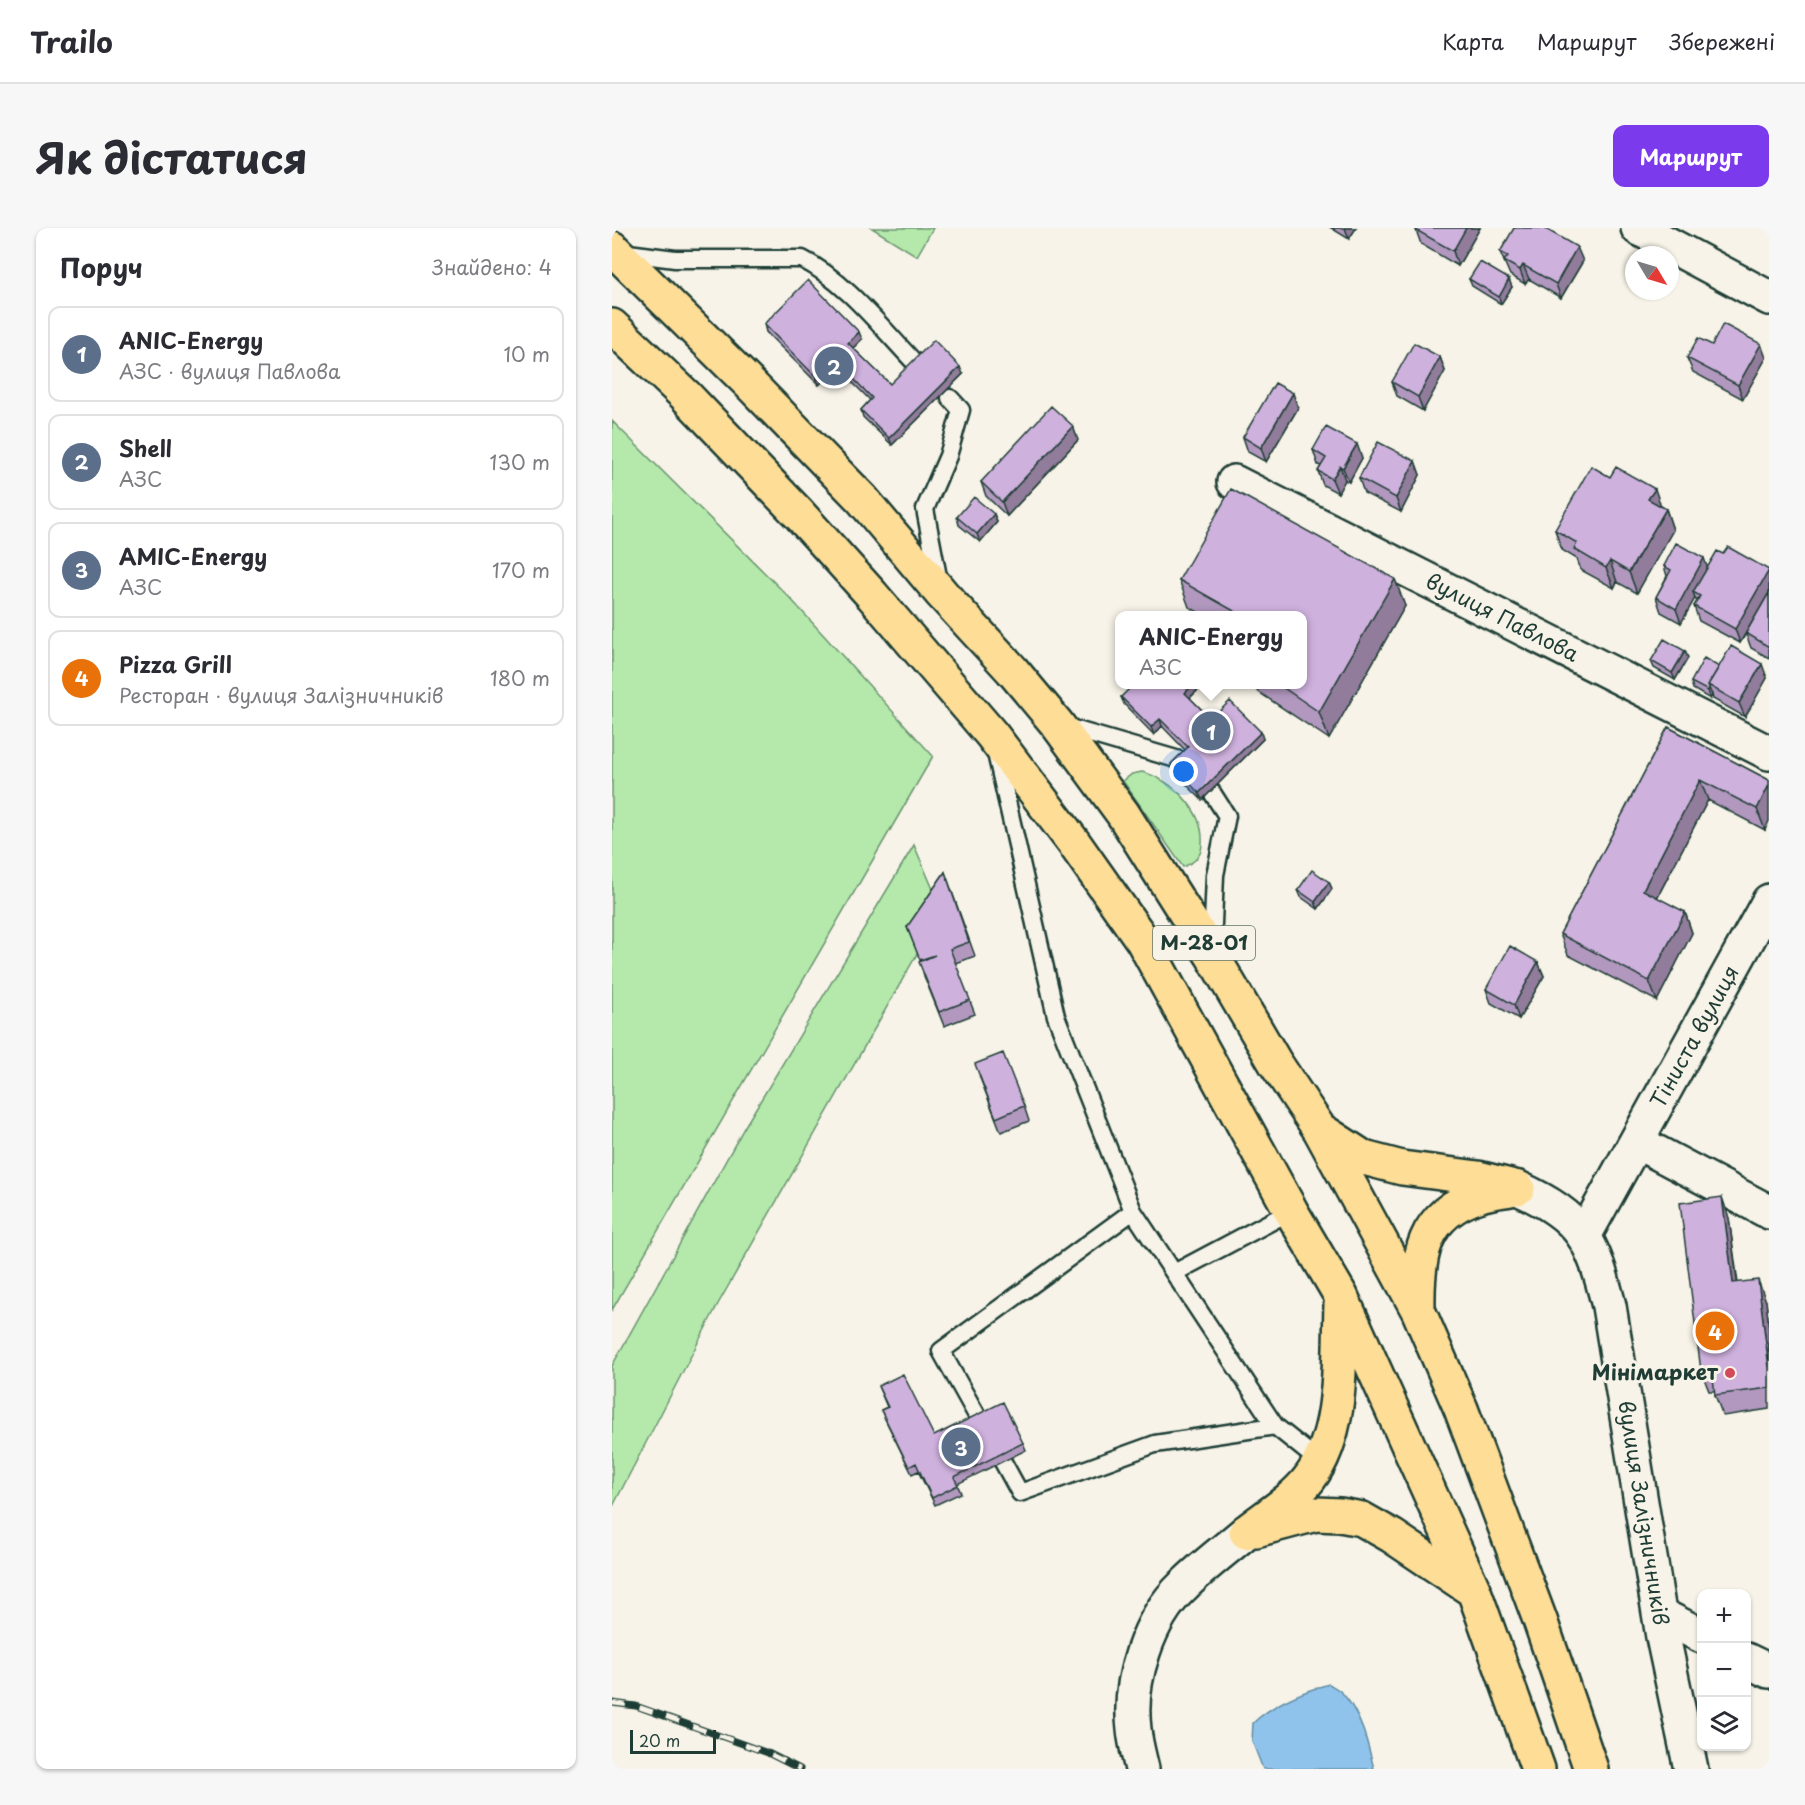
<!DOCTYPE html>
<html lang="uk">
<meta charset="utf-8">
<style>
body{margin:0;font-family:"Playpen Sans",sans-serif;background:#f7f7f7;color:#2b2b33}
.controls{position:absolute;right:18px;bottom:18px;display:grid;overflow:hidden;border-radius:12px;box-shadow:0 2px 4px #0004}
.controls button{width:54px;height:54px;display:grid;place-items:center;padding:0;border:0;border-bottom:2px solid #e1e1e2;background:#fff;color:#2b2b33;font:30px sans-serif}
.compass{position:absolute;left:1013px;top:18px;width:54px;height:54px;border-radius:50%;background:#fff;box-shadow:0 2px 4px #0004;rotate:128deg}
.scale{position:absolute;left:18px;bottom:15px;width:86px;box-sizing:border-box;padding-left:6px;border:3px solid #1f3d34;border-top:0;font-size:16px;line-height:21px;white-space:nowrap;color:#1f3d34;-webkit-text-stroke:4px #f7f3e8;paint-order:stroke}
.you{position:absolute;left:572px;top:544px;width:21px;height:21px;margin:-15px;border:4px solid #fff;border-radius:50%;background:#1a73e8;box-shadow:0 0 0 9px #1a73e833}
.badge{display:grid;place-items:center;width:39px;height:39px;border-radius:50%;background:#7c3aed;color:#fff;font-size:20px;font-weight:700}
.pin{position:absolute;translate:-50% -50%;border:3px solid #fff;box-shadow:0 2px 6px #0006}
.popup{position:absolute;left:503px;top:383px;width:192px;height:78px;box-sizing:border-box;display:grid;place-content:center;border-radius:12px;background:#fff;filter:drop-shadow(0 2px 4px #0005);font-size:20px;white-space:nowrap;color:#7c7c81}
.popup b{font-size:22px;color:#2b2b33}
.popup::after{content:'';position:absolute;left:50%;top:100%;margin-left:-12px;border:12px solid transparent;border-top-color:#fff}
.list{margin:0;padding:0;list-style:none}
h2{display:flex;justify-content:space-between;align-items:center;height:78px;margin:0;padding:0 24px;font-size:26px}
h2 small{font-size:20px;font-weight:400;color:#7c7c81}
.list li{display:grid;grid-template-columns:39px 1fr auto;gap:18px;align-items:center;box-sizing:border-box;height:96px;margin:0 12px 12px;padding:0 12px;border:2px solid #e1e1e2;border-radius:12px}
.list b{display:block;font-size:22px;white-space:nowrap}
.list p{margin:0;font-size:20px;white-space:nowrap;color:#7c7c81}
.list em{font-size:20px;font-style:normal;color:#7c7c81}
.icon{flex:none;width:33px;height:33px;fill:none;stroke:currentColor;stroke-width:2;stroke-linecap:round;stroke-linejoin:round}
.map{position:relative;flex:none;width:1157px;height:1541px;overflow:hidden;border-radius:12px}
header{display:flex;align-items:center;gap:36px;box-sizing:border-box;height:84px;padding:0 30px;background:#fff;border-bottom:2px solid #e1e1e2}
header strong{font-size:28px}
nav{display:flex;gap:33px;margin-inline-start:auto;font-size:21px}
.intro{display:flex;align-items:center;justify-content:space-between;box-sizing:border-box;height:144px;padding:0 36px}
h1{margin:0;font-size:42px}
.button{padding:15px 27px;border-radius:12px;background:#7c3aed;color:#fff;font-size:21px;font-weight:700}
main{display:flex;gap:36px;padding:0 36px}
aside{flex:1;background:#fff;border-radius:12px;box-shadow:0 2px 4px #0004}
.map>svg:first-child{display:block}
.green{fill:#b4e9ab;stroke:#6a9370;stroke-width:1.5}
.water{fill:#8fc3ec;stroke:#628da2;stroke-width:1.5}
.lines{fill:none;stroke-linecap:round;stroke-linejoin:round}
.lane-casing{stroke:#1f3d34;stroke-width:21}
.street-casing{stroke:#1f3d34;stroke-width:38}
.secondary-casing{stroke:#1f3d34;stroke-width:38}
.highway-casing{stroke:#1f3d34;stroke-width:38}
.lane{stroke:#f7f3e8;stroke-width:16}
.street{stroke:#f7f3e8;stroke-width:33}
.secondary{stroke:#f7f3e8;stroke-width:33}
.highway{stroke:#fedd96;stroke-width:33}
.rail-casing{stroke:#1f3d34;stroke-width:7}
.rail{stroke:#f7f3e8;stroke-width:4.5;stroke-dasharray:14;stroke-linecap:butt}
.wall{fill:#b298bf;stroke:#1f3d34;stroke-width:1.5}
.shaded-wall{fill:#917c9b;stroke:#1f3d34;stroke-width:1.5}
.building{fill:#cfb1de;stroke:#1f3d34;stroke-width:1.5}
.poi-dot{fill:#d1495b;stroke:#f7f3e8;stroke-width:2}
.labels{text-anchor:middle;stroke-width:6;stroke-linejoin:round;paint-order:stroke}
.shield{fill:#f7f3e8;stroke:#60746a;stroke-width:1.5}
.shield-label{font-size:20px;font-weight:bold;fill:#1f3d34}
.street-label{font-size:21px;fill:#1f3d34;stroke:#f7f3e8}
.poi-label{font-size:21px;font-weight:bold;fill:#1f3d34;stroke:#f7f3e8;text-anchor:end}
</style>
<header>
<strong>Trailo</strong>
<nav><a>Карта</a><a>Маршрут</a><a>Збережені</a></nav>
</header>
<div class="intro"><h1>Як дістатися</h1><a class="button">Маршрут</a></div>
<main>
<aside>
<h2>Поруч<small>Знайдено: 4</small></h2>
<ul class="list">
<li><span class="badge" style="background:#5c6f8a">1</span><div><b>ANIC-Energy</b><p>АЗС · вулиця Павлова</p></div><em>10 m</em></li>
<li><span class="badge" style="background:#5c6f8a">2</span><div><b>Shell</b><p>АЗС</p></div><em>130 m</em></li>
<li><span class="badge" style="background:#5c6f8a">3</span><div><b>AMIC-Energy</b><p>АЗС</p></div><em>170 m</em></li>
<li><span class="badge" style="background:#e8710a">4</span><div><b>Pizza Grill</b><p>Ресторан · вулиця Залізничників</p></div><em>180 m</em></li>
</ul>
</aside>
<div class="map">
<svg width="1157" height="1541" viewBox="0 0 1157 1541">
<rect width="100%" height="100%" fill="#f7f3e8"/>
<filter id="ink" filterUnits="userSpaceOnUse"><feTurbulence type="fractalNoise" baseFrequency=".0167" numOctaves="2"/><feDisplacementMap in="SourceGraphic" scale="12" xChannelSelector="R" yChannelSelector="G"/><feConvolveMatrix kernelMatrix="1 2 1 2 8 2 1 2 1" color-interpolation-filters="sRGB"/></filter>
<g filter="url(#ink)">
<!-- green -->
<path class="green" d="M 260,0 L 321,0 L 305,28 Z
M 0,193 L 178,370 L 321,528 L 0,1082 Z
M 530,544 C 560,552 592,582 590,615 C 590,621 589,627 583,632 C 580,635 575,637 571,639 L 511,553 L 520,546 Z
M 302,617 L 330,682 L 106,1076 L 0,1280 L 0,1138 L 132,900 Z"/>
<!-- water -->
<path class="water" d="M 717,1456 C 722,1459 728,1462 732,1467 C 749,1487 756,1516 762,1541 L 651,1541 L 640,1513 L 641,1495 C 662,1475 689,1464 717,1456 Z"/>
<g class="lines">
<defs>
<path id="lane" d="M 8,24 L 63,31 L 190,31 C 234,53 272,103 306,138
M 327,354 L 313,281 L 336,228 L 349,182 L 338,170
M 451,498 L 571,533
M 599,563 L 615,588 L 603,647 L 600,720
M 521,983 L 663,1198
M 562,1045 L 679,983
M 368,1193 L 329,1123 L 521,983 L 444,788 L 384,525
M 391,1234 L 408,1265 L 543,1216 L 663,1198 L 708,1234"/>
<path id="street" d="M 1026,0 L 1157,70
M 622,254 L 1157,525
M 1025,914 L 1157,984
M 972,1008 L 1157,673
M 1049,1387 L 1090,1408
M 1134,1432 L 1157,1443"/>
<path id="secondary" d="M 906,960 C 971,990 980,1011 997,1078 L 1051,1409 L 1079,1541
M 530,1541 C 527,1528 523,1514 522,1501 C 516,1453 536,1391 571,1358 C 590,1339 613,1322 634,1304"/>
<path id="highway" d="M 0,20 L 136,154 L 250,271 L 330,366 L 400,442 L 445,496 L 511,586 L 600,727 L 664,836 L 708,902 L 806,1082 L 849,1181 L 928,1392 L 979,1541
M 0,98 L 73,167 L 187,286 L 260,367 L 380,507 L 462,615 L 531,713 L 679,983 L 729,1068 L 862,1363 L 926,1541
M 712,904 L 752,930 L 790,940 L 866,950 L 906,960
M 806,1080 C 805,1029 810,986 866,968 C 876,964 888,963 898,961
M 644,1302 L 704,1286 L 728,1287 L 750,1291 L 780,1308 L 862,1363
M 634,1304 C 654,1288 681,1272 697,1251 C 732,1205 727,1131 729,1076"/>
</defs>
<!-- lane casing -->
<use href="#lane" class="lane-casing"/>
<!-- street casing -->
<use href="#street" class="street-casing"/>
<!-- secondary casing -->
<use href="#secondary" class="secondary-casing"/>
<!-- highway casing -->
<use href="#highway" class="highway-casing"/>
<!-- lane -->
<use href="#lane" class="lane"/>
<!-- street -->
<use href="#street" class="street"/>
<!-- secondary -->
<use href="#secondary" class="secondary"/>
<!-- highway -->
<use href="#highway" class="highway"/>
<defs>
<path id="rail" d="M 0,1475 L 24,1478 L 156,1525 L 188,1541"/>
</defs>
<!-- rail casing -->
<use href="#rail" class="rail-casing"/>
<!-- rail -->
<use href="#rail" class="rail"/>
</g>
<!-- wall -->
<path class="wall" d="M 719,0 L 744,0 L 737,11 Z
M 805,0 L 868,0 L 846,38 L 809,16 L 804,2 Z
M 888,24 L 971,33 L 949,70 L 917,51 L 913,56 L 898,47 Z
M 857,51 L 900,59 L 889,76 L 860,58 Z
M 152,96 L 250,111 L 241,120 L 278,156 L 351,146 L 280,217 L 251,189 L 249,182 L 258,172 L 225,139 L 207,157 L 154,104 Z
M 1100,117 L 1154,130 L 1131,171 L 1081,144 L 1075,130 Z
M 828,129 L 833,143 L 811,183 L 785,168 L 780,154 Z
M 686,180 L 654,234 L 636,224 L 631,209 Z
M 466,212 L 395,288 L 374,268 L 369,254 Z
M 701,222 L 750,230 L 737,254 L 733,252 L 726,265 L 711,257 L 706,243 L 709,238 L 706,237 Z
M 803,233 L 808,247 L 789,284 L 752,265 L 747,250 Z
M 1049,278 L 1054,281 L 1061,302 L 1025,365 L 1005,354 L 1002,360 L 969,342 L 965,331 L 950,322 L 943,302 Z
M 382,286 L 385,294 L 368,314 L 347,297 L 345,289 Z
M 1111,326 L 1157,342 L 1157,430 L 1139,420 L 1134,406 L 1128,415 L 1087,393 L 1082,378 L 1085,374 L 1083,370 L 1069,395 L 1049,384 L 1044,369 L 1055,348 L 1052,338 L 1095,339 Z
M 567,352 L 793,378 L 717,511 L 645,463 L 643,456 L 690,456 L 690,387 L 591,387 L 577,379 Z
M 1073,423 L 1076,430 L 1063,452 L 1042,440 L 1039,433 Z
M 1107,439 L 1155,450 L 1133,489 L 1101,471 L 1100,467 L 1098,471 L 1081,461 L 1079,454 Z
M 587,461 L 578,470 L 599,491 L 651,511 L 590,572 L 561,543 L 559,536 L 573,522 L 550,498 L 542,507 L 512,476 L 509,469 Z
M 1056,499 L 1157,552 L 1153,602 L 1096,572 L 1045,670 L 1073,684 L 1080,705 L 1045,773 L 956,727 L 948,706 Z
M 333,644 L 363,728 L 343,735 L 363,786 L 332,798 L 312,748 L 309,733 L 295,699 Z
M 717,654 L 720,661 L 706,681 L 689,669 L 686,662 Z
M 926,734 L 932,748 L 907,791 L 879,775 L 874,761 Z
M 368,850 L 412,878 L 417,893 L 389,904 Z
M 1117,990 L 1126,1055 L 1154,1073 L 1157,1101 L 1157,1181 L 1111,1188 L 1103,1167 L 1103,1163 L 1097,1163 L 1089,1143 Z
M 266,1158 L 322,1208 L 411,1215 L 414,1222 L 345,1256 L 349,1265 L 323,1277 L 306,1243 L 300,1246 L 272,1189 L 269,1182 L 275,1179 Z"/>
<!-- shaded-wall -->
<path class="shaded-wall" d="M 733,0 L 744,0 L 737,11 Z
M 854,0 L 868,0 L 846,38 L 841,23 Z
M 965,19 L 971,33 L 949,70 L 944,56 Z
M 911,37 L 917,51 L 913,56 L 908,42 Z
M 897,51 L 900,59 L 889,76 L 887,69 Z
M 247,104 L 250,111 L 239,122 L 236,115 Z
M 1149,116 L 1154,130 L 1131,171 L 1126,157 Z
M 828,129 L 833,143 L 811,183 L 806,169 Z
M 223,131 L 225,139 L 207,157 L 204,149 Z
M 348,139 L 351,146 L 280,217 L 277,210 Z
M 681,165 L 686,180 L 654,234 L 649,220 Z
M 461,198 L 466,212 L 395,288 L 390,274 Z
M 745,216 L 750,230 L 737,254 L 731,240 Z
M 803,233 L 808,247 L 789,284 L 784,270 Z
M 728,238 L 733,252 L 726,265 L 720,251 Z
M 1043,261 L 1050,281 L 1036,271 Z
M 1054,281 L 1061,302 L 1025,365 L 1017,344 Z
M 382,286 L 385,294 L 368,314 L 365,306 Z
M 1092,330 L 1097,344 L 1081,364 L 1083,370 L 1069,395 L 1064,381 Z
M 998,333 L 1005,354 L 1002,360 L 994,340 Z
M 1157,342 L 1157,365 L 1128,415 L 1123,401 Z
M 783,351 L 793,378 L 717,511 L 707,484 Z
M 1073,423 L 1076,430 L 1063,452 L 1060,445 Z
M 1150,436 L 1155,450 L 1133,489 L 1127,475 Z
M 581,456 L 585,456 L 587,461 L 575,472 L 573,465 Z
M 1097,460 L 1100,467 L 1098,471 L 1096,463 Z
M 548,491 L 550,498 L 542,507 L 539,499 Z
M 649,504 L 651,511 L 590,572 L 587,565 Z
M 1088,552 L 1096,572 L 1038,683 L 1031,662 Z
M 1157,557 L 1157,593 L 1153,602 L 1145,581 Z
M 717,654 L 720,661 L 706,681 L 703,674 Z
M 1073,684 L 1080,705 L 1045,773 L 1037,753 Z
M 926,734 L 932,748 L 907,791 L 902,777 Z
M 1110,969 L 1117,990 L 1128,1076 L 1121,1055 Z
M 1146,1052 L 1154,1073 L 1157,1101 L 1157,1140 Z"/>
<!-- building -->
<path class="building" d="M 805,0 L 854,0 L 841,23 L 804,2 Z
M 902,0 L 932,0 L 965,19 L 944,56 L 911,37 L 908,42 L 892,33 L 896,28 L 888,24 Z
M 868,34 L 897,51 L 887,69 L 857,51 Z
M 196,52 L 247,104 L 236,115 L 278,156 L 322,112 L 348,139 L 277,210 L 249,182 L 260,170 L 223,131 L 204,149 L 152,96 Z
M 1111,96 L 1149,116 L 1126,157 L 1075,130 L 1086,110 L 1100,117 Z
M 802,115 L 828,129 L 806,169 L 780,154 Z
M 663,155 L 681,165 L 649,220 L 631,209 Z
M 439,178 L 461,198 L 390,274 L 369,254 Z
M 714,199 L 745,216 L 731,240 L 728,238 L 720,251 L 706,243 L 714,230 L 701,222 Z
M 766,214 L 803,233 L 784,270 L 747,250 Z
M 979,238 L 998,249 L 1004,239 L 1043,261 L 1036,271 L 1054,281 L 1017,344 L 998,333 L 994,340 L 962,321 L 965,315 L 943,302 Z
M 619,261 L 783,351 L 707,484 L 666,456 L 690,456 L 690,387 L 629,387 L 567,352 Z
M 362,269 L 382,286 L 365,306 L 345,289 Z
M 1064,315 L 1092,330 L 1064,381 L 1044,369 L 1059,342 L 1052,338 Z
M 1116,319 L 1157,342 L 1123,401 L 1082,378 L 1088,368 L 1081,364 L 1105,323 L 1111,326 Z
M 1157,365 L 1157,419 L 1134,405 Z
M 1052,411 L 1073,423 L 1060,445 L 1039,433 Z
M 1119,418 L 1150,436 L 1127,475 L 1096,457 Z
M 1092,430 L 1107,439 L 1096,457 L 1097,460 L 1096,463 L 1079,454 Z
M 522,456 L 581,456 L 573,465 L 599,491 L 618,473 L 649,504 L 587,565 L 559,536 L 576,519 L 548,491 L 539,499 L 509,469 Z
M 1056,499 L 1157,552 L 1157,557 L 1145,581 L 1088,552 L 1031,662 L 1073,684 L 1037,753 L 948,706 Z
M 700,642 L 717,654 L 703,674 L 686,662 Z
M 333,644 L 357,714 L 338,721 L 358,772 L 327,784 L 307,734 L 323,727 L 308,732 L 295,699 Z
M 898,718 L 926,734 L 902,777 L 874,761 Z
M 391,825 L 412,878 L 384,890 L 363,836 Z
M 1110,969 L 1121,1055 L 1146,1052 L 1157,1140 L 1157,1160 L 1103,1167 L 1100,1141 L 1089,1143 L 1068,975 Z
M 291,1146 L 322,1208 L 391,1174 L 411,1215 L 342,1249 L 346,1257 L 320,1270 L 304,1235 L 297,1239 L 269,1182 L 276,1179 L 266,1158 Z"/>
</g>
<!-- markers -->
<circle class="poi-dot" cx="1118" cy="1145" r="6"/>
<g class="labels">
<!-- shield labels -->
<rect class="shield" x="541" y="698" width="102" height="34" rx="4.5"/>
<g class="shield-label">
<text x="592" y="722">М-28-01</text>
</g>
<!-- street labels -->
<g class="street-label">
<text transform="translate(890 390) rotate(27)" y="7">вулиця Павлова</text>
<text transform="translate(1083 809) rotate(-61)" y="7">Тіниста вулиця</text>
<text transform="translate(1031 1285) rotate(81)" y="7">вулиця Залізничників</text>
</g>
<!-- poi labels -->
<g class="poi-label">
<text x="1106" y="1152">Мінімаркет</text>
</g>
</g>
</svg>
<div class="controls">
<button>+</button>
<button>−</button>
<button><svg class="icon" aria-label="layers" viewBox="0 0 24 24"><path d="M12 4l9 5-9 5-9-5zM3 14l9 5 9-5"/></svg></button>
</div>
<svg class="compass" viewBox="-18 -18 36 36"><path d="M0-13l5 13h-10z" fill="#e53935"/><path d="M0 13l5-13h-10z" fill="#7c7c81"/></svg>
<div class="scale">20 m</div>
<div class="you"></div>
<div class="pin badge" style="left:599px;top:503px;background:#5c6f8a">1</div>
<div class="popup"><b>ANIC-Energy</b>АЗС</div>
<div class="pin badge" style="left:222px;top:138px;background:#5c6f8a">2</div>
<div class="pin badge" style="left:349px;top:1219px;background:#5c6f8a">3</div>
<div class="pin badge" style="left:1103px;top:1103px;background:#e8710a">4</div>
</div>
</main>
